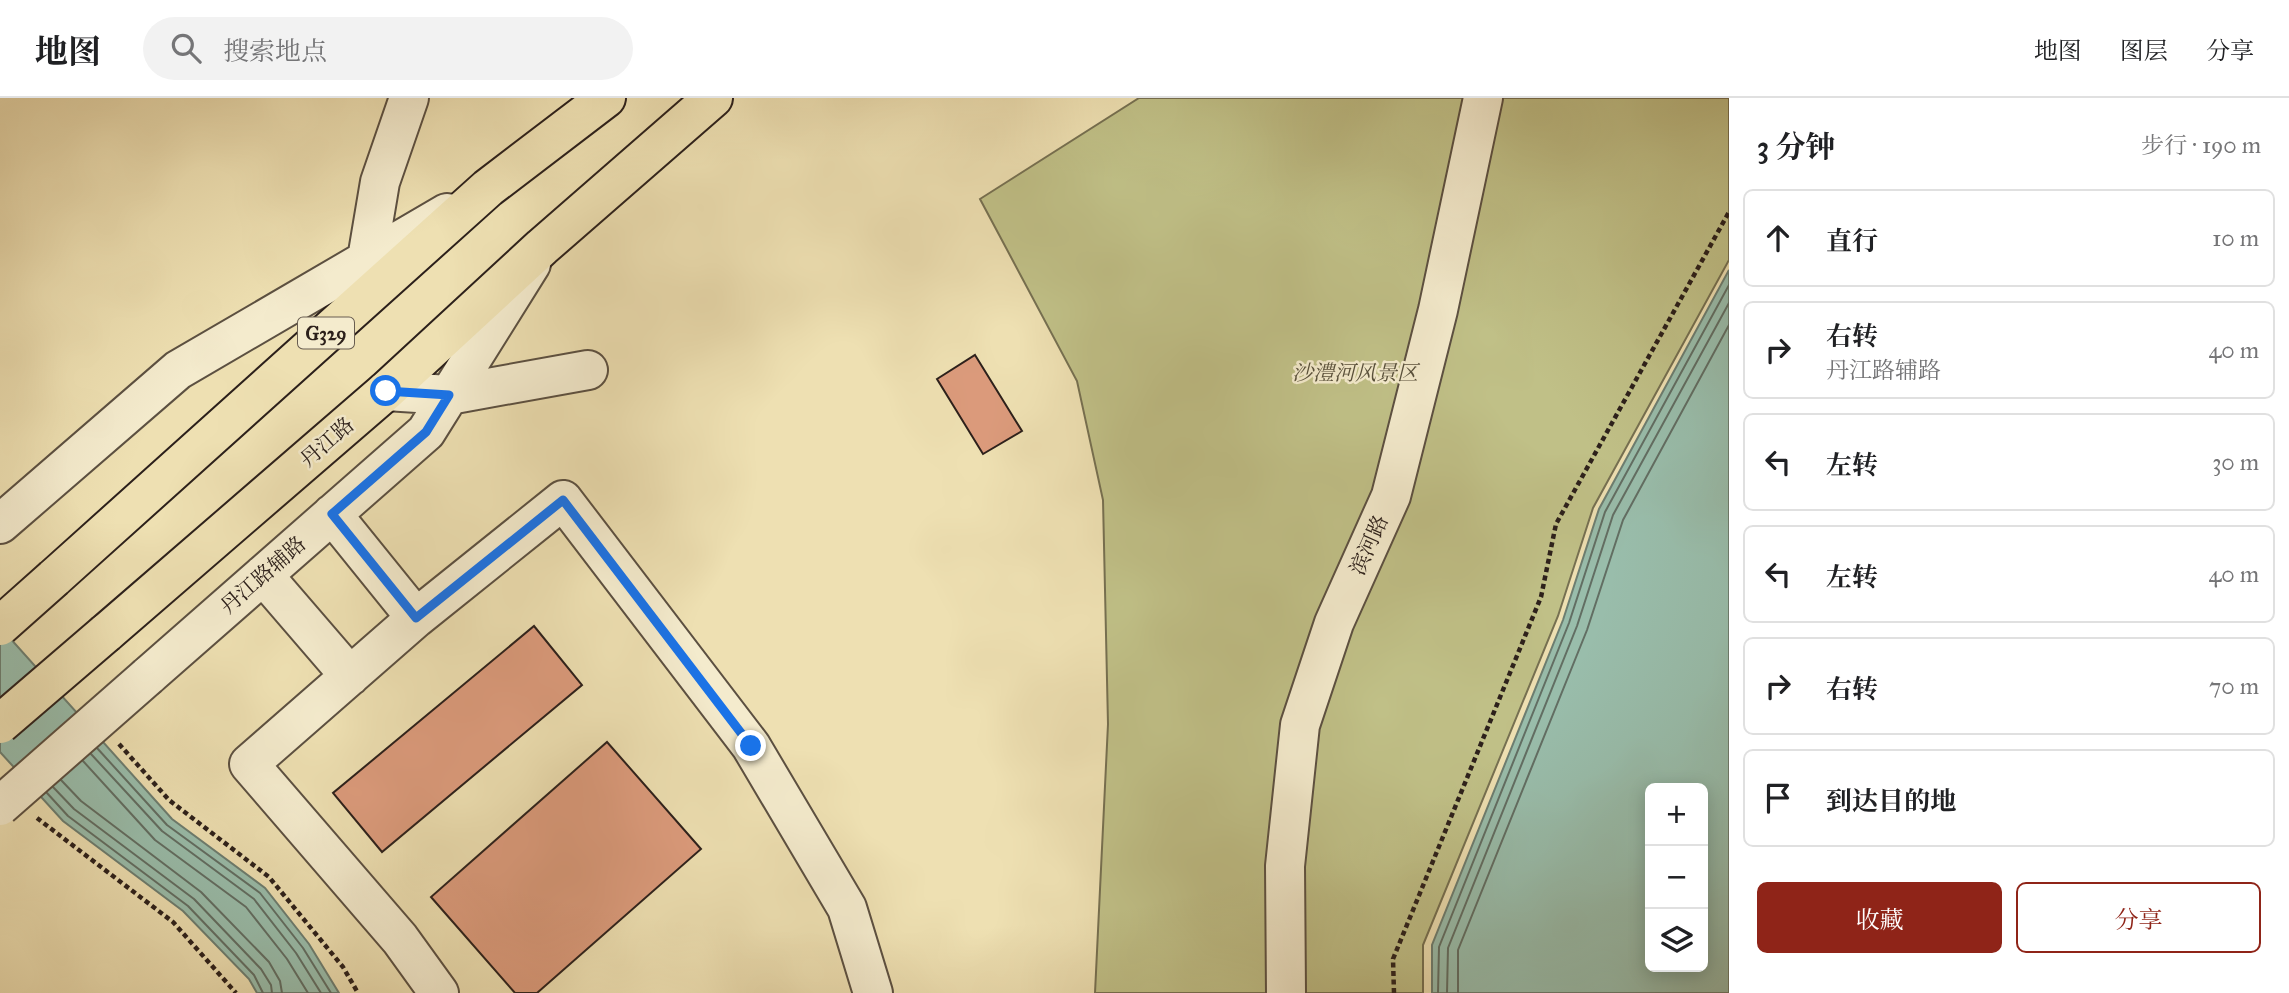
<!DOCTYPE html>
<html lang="zh">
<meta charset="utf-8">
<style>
body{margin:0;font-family:"IM FELL Great Primer","Noto Serif SC",serif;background:#f2f2f2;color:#202124}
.controls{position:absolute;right:21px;bottom:21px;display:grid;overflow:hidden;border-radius:10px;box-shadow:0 4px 18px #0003}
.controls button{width:63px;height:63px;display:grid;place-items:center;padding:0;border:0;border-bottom:2px solid #e0e0e0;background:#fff;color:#202124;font:35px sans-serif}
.stop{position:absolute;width:21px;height:21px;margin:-16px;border:5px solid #1a73e8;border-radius:50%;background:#fff}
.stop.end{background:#1a73e8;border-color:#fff;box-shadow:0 2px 7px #0008}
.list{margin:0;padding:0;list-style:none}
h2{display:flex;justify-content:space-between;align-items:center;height:91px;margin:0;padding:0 28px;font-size:30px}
h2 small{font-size:23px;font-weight:400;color:#757577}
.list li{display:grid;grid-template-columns:46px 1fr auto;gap:21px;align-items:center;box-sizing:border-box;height:98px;margin:0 14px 14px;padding:0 14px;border:2px solid #e0e0e0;border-radius:10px}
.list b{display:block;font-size:26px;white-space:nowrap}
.list p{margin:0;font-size:23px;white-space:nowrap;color:#757577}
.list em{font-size:23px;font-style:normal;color:#757577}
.actions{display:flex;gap:14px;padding:21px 28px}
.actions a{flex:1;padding:16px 0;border:2px solid #8f2418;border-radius:10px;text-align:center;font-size:24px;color:#8f2418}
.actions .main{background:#8f2418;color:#fff}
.icon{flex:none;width:38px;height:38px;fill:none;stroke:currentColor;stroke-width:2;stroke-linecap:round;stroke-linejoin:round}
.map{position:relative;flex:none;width:1729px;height:895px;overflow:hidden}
header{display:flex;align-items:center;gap:42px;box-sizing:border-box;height:98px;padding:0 35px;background:#fff;border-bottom:2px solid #e0e0e0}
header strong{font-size:33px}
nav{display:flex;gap:38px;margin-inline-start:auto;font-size:24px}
.search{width:490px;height:63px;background:#f2f2f2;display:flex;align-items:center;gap:18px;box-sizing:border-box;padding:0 24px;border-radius:38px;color:#757577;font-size:26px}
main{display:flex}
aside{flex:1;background:#fff}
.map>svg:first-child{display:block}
.green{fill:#c0c087;stroke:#767051;stroke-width:2}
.water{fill:#99bdab;stroke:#6d7e71;stroke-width:2;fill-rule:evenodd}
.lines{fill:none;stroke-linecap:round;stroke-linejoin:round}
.shore{stroke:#626e63;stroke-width:2}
.building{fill:#dc9b7c;stroke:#2c201b;stroke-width:2}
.minor-casing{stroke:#5c5041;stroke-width:42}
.highway-casing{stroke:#2c201b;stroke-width:42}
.path{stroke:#2c201b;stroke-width:4.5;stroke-dasharray:5 3.5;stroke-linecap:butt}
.minor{stroke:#f4ebcd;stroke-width:38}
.highway{stroke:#eee0b2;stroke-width:38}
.minor-bridge-casing{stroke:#5c5041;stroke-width:42;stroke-linecap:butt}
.highway-bridge-casing{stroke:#2c201b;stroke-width:42;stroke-linecap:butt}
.minor-bridge{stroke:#f4ebcd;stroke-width:38}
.highway-bridge{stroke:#eee0b2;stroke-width:38}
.route{stroke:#1a73e8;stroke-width:9}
.labels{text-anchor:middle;stroke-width:5;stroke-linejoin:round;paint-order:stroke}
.shield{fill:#f4ebcd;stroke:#685d50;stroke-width:2}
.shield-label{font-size:19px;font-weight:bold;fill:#2c201b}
.park-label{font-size:21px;font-style:italic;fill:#58503b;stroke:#f4ebcd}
.street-label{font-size:21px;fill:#2c201b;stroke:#f4ebcd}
</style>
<header>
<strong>地图</strong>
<div class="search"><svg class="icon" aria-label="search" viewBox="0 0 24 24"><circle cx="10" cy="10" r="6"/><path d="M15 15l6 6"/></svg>搜索地点</div>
<nav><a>地图</a><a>图层</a><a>分享</a></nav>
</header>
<main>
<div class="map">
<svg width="1729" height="895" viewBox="0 0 1729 895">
<rect width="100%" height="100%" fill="#eee0b2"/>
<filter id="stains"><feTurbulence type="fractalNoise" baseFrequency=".00286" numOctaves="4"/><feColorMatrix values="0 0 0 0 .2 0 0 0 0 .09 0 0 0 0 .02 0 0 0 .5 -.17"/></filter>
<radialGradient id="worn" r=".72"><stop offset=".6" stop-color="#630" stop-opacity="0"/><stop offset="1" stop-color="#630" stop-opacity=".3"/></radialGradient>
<!-- green -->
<path class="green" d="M 1139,0 L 1729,0 L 1729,162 L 1593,410 L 1558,518 L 1423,847 L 1423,895 L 1095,895 L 1108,626 L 1103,402 L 1077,283 L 980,101 Z"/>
<!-- water -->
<path class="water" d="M 1729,172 L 1729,895 L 1432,895 L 1432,847 L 1563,522 L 1599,411 ZM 1703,690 L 1703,869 L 1650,869 L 1650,690 Z
M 0,529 L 172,721 L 265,790 L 309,846 L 339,895 L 257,895 L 249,881 L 183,813 L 63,723 L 0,654 Z"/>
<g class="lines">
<!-- shore -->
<path class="shore" d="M 97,650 L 167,727 L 260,795 L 303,850 L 331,895
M 91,656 L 162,733 L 254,801 L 296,855 L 321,895
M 83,663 L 155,742 L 246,809 L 287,861 L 308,895
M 61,682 L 81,703 L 201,794 L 269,864 L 280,883 L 282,895
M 53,689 L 74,711 L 194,801 L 261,871 L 271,887 L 272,895
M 47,695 L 68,718 L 188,808 L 254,877 L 263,895
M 1438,895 L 1439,849 L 1569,525 L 1605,414 L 1729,187
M 1447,895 L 1448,850 L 1577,528 L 1613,417 L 1729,205
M 1458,895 L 1458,852 L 1587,532 L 1623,422 L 1729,227"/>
</g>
<!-- building -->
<path class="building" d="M 975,257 L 1022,333 L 983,356 L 937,281 Z
M 534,528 L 582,587 L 382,754 L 333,695 Z
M 607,644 L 701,751 L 537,895 L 515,895 L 431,799 Z"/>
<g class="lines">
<defs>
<path id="minor" d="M 364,179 L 380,84 L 409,0
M 386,293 L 449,297 L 588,272
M 332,416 L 416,520
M 0,426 L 178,272 L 447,115
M 263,477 L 350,578
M 148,578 L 426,334 L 531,166
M 439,895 L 400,841 L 249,666 L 416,520 L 563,402 L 751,648 L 847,810 L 873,895
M 1286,895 L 1285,768 L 1300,627 L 1334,525 L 1391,398 L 1438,212 L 1483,0"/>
<path id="highway" d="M 54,480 L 488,90 L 606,0
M 106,535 L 386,293 L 542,149 L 713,0"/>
</defs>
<!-- minor casing -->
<use href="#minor" class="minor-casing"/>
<!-- highway casing -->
<use href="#highway" class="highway-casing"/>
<!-- path -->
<path class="path" d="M 119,646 L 169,702 L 269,779 L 343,869 L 358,895
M 37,720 L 173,824 L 236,895
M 1394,895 L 1393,861 L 1541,499 L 1556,426 L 1729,114"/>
<!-- minor -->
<use href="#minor" class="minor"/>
<!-- highway -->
<use href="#highway" class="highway"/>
<defs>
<path id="minor-bridge" d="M 0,708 L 148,578"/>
<path id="highway-bridge" d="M 0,528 L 54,480
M 0,626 L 106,535"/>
</defs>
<!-- minor-bridge casing -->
<use href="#minor-bridge" class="minor-bridge-casing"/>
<!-- highway-bridge casing -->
<use href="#highway-bridge" class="highway-bridge-casing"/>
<!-- minor-bridge -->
<use href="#minor-bridge" class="minor-bridge"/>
<!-- highway-bridge -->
<use href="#highway-bridge" class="highway-bridge"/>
</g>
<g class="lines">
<!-- route -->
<path class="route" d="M 386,293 L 449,297 L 426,334 L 332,416 L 416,520 L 563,402 L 751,648"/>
</g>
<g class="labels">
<!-- shield labels -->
<rect class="shield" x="298" y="219.5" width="56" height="31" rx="5"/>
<g class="shield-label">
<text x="326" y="242">G329</text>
</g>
<!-- park labels -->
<g class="park-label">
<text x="1355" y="282">沙澧河风景区</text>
</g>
<!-- street labels -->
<g class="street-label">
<text transform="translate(327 344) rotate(-41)" y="7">丹江路</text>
<text transform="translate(1369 447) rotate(-66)" y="7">滨河路</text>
<text transform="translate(263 477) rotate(-41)" y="7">丹江路辅路</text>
</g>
</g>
<rect width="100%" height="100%" filter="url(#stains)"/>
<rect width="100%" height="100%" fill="url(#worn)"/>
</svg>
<div class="controls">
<button>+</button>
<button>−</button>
<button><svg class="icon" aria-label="layers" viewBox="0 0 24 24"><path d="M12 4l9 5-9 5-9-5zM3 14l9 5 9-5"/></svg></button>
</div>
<div class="stop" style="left:386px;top:293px"></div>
<div class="stop end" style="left:751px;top:648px"></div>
</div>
<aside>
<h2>3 分钟<small>步行 · 190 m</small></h2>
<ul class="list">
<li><svg class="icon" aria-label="ahead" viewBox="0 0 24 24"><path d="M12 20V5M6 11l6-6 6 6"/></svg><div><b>直行</b></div><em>10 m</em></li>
<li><svg class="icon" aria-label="right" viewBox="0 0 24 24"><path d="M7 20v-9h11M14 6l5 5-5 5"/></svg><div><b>右转</b><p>丹江路辅路</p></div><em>40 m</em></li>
<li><svg class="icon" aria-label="left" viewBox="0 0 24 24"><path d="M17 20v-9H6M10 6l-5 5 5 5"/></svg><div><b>左转</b></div><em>30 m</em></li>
<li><svg class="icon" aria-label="left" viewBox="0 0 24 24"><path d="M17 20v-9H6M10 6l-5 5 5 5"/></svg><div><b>左转</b></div><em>40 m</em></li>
<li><svg class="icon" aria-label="right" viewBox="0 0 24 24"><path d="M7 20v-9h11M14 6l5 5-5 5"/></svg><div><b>右转</b></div><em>70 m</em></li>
<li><svg class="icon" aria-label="arrive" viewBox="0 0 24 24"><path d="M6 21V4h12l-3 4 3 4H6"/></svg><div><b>到达目的地</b></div></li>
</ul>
<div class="actions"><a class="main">收藏</a><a>分享</a></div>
</aside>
</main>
